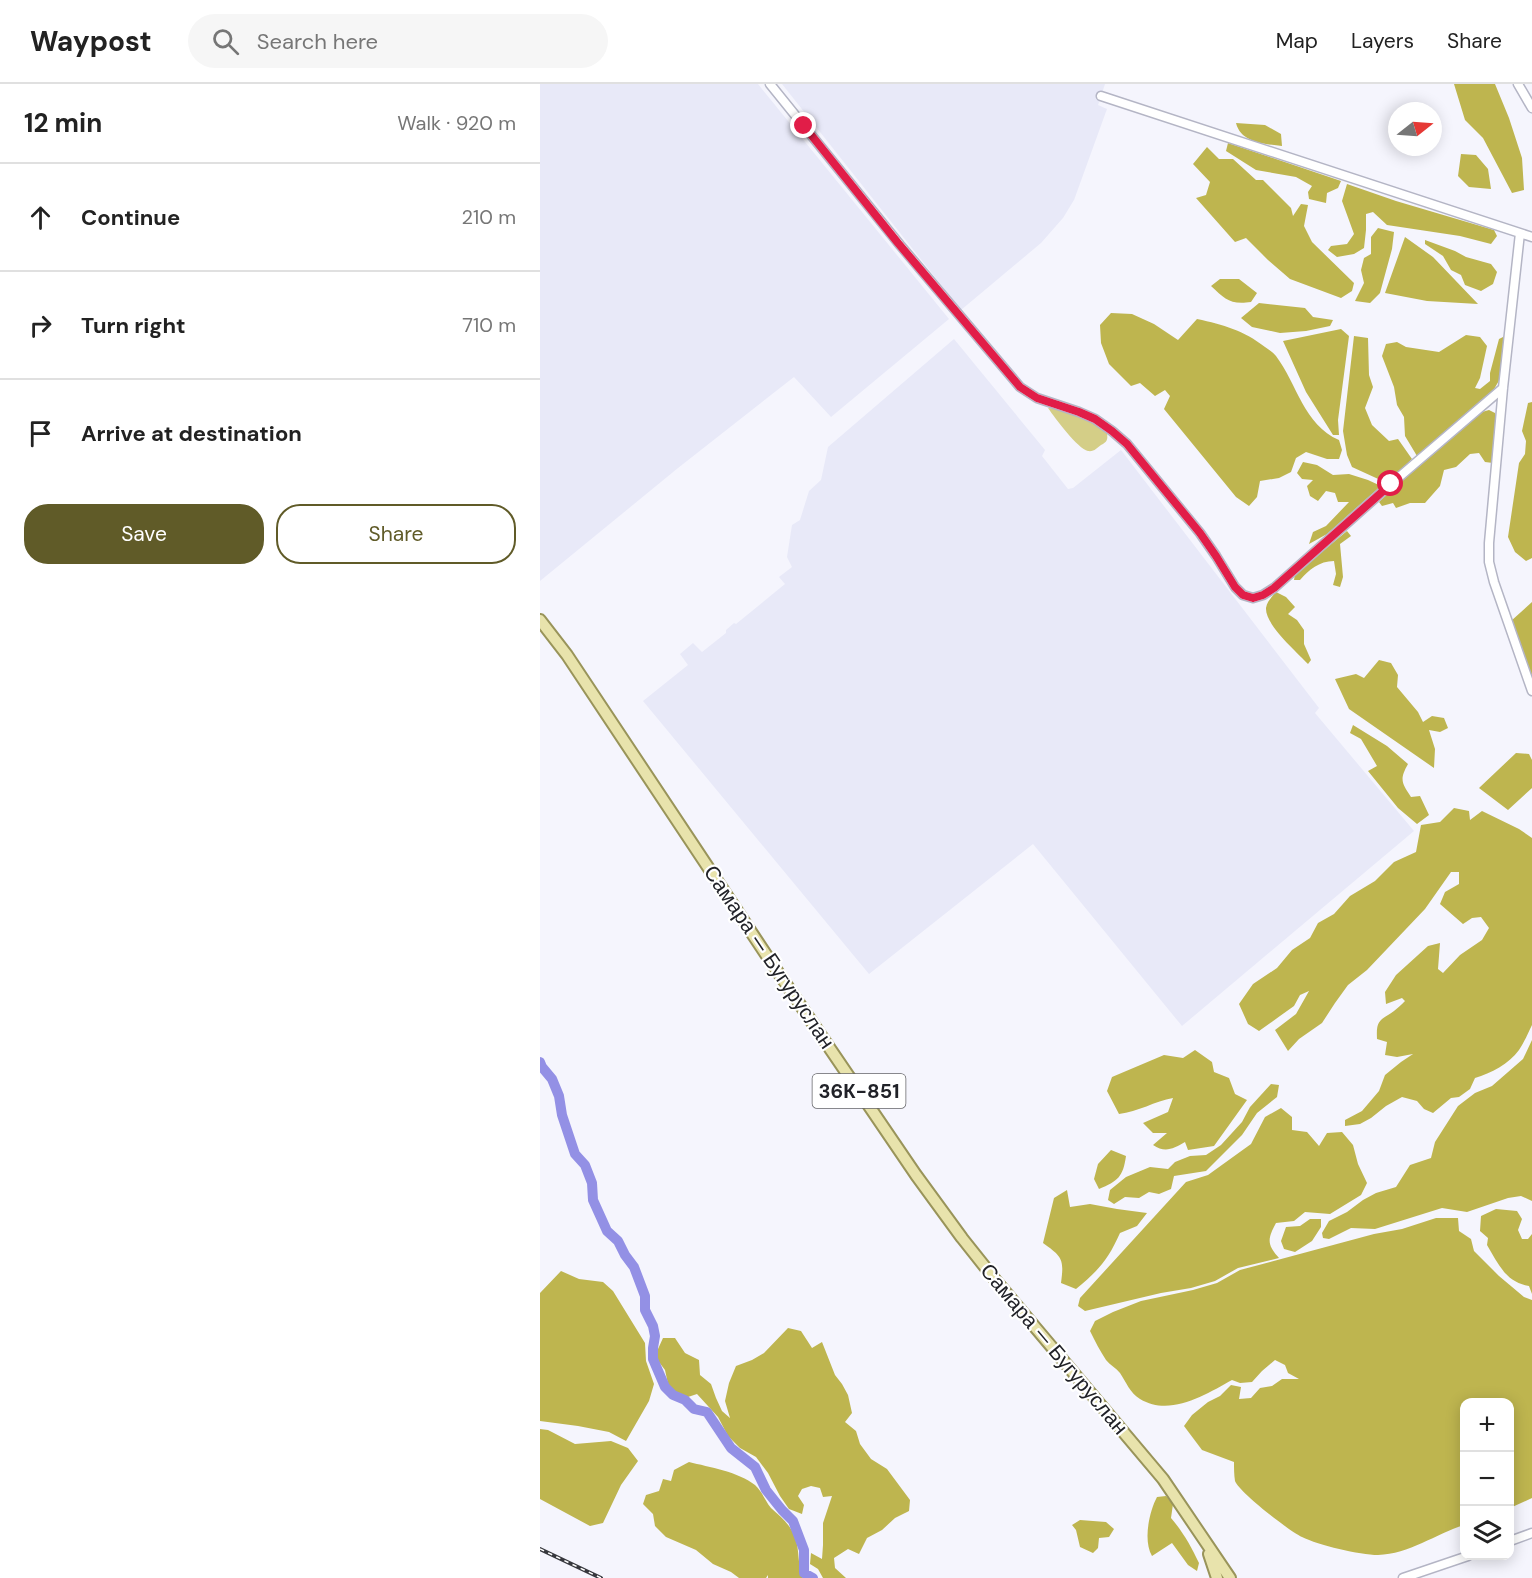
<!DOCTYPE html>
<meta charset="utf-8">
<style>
body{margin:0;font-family:"DM Sans",sans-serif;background:#f6f6f6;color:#222}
.controls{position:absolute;right:18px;bottom:18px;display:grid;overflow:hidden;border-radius:12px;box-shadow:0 3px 15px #0003}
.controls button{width:54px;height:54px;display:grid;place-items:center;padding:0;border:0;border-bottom:2px solid #e0e0e0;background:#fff;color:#222;font:30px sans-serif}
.compass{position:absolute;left:848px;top:18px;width:54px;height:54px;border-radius:50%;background:#fff;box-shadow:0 3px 15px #0003;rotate:73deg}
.stop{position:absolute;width:18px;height:18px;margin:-14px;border:4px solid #e11d48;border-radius:50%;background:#fff}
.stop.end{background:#e11d48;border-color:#fff;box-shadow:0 2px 6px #0008}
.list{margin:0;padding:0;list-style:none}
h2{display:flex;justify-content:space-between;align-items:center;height:78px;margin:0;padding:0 24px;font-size:26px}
h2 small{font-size:20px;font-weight:400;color:#767676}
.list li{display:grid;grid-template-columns:39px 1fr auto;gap:18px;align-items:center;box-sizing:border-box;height:108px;padding:0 24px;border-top:2px solid #e0e0e0}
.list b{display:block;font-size:22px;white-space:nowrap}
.list em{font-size:20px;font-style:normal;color:#767676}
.actions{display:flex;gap:12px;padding:18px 24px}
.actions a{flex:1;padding:14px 0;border:2px solid #605b28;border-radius:24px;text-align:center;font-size:21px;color:#605b28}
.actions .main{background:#605b28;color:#fff}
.icon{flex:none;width:33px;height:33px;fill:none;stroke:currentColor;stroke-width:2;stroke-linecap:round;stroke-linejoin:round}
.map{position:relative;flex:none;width:992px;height:1494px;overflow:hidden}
header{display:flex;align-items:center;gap:36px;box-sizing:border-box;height:84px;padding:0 30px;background:#fff;border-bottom:2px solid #e0e0e0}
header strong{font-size:28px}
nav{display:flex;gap:33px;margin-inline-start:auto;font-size:21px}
.search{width:420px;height:54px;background:#f6f6f6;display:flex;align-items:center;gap:15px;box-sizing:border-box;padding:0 21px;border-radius:33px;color:#767676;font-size:22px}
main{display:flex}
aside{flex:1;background:#fff}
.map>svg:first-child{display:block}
.built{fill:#e8e9f8}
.green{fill:#d4ce87}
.forest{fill:#beb54f}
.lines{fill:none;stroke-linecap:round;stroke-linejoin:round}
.river{stroke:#9390e5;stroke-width:10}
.minor-casing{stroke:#b4b5c5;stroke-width:11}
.major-casing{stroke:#99945a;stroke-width:14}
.minor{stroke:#fff;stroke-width:8}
.major{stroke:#e8e3ac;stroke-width:10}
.rail-casing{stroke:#37383e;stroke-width:4}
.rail{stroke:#fff;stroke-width:1.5;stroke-dasharray:4.5;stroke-linecap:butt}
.route{stroke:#e11d48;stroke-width:8}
.labels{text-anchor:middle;stroke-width:4.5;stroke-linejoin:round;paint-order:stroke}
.shield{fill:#fff;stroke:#646468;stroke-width:1.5}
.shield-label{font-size:20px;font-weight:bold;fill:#212228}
.street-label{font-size:21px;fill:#212228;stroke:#fff}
</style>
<header>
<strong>Waypost</strong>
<div class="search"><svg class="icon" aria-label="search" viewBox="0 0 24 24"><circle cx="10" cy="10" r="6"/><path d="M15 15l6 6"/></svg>Search here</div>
<nav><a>Map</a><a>Layers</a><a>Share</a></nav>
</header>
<main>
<aside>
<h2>12 min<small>Walk · 920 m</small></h2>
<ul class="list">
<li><svg class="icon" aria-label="ahead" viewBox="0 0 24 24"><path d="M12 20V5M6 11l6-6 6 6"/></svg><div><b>Continue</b></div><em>210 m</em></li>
<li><svg class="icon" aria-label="right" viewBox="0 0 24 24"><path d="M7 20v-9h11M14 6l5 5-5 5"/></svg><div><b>Turn right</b></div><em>710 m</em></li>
<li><svg class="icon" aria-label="arrive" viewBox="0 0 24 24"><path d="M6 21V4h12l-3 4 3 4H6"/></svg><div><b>Arrive at destination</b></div></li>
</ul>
<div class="actions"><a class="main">Save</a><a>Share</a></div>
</aside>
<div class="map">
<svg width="992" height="1494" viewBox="0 0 992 1494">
<rect width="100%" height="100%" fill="#f5f5fd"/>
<!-- built -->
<path class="built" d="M 0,0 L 218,0 L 409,235 L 291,333 L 254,293 L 138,384 L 0,497 Z
M 242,0 L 565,0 L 558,21 L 567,25 L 534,116 L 523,134 L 501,159 L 421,226 Z
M 414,255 L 505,366 L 502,372 L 528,405 L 533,404 L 581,366 L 779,624 L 775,629 L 874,747 L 642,942 L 493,760 L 329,890 L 103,617 L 148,581 L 140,570 L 153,559 L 162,568 L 186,549 L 186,546 L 194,539 L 196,540 L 245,500 L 239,493 L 252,483 L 247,473 L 252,441 L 260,436 L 269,407 L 281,396 L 288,363 Z"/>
<!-- green -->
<path class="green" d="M 508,324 C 525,325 556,337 567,349 C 568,356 567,358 561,361 C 557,364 554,368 548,367 C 538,365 515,334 508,324 Z"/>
<!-- forest -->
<path class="forest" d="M 914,0 L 955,0 L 969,34 L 982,74 L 984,106 L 972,109 L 943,54 L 925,36 Z
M 696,39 L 725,41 L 741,50 L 742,62 C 725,60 701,59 696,39 Z
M 688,59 L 801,97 L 798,104 L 787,109 L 786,119 L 769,115 L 768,108 L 772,102 L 756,93 L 716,86 L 686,67 Z
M 667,63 L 679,75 L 693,75 L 716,96 L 723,96 L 751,124 L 753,132 L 761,120 L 768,121 L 764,142 L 772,158 L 814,199 L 812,207 L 801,214 L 750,195 L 728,176 L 706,154 L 695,158 L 656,114 L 666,111 L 670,98 L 653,80 Z
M 921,70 L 936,71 L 948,85 L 951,105 L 929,103 L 918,92 Z
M 807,100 L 856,117 L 954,146 L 957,152 L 951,160 L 920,152 L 847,141 L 833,128 L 826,130 L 826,146 L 824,164 L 814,170 L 797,173 L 788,166 L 791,162 L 807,160 L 814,150 L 802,117 Z
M 838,144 L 854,148 L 852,165 L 840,209 L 830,219 L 815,217 L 824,199 L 821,186 L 824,174 L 831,170 L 831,153 Z
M 865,153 L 893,173 L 938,220 L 887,217 L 845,209 Z
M 885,156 L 915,167 L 926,173 L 951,180 L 957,188 L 953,200 L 941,207 L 925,201 L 921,191 L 911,186 L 903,172 L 885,160 Z
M 680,195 L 699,195 L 717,209 L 711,218 C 690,221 685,215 671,202 Z
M 719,219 L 765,224 L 773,233 L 793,236 L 790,242 L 766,247 L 740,249 L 712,243 L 701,234 Z
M 571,229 L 592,230 L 614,240 L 638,256 L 657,235 C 684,241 703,246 725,263 C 729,266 733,268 736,272 C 757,300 764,341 799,356 L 802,366 L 799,375 L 787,375 L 766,368 L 756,374 L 751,388 L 739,394 L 720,397 L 717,413 L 709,422 L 696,413 L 624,325 L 630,312 L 625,306 L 615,312 L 600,299 L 591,302 L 569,280 L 561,259 L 560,241 Z
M 801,245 L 809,252 L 798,336 L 799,351 L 793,351 L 766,308 L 743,257 Z
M 926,251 L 940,253 L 947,262 L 940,294 L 935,304 L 940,305 L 950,297 L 950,289 L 959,255 L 965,252 L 961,293 L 953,307 L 877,372 L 865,352 L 864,333 L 857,321 L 854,303 L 842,272 L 846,260 L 857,258 L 866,263 L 899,268 Z
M 814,252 L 828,254 L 829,291 L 833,303 L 825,324 L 832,341 L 849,357 L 858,355 L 872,375 L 847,399 L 812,383 L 807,371 L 803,347 Z
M 992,318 L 992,474 L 986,477 L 975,468 L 968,453 L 979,379 L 985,370 L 986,357 L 982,347 L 988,319 Z
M 949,326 L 955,329 L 957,338 L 953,379 L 945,378 L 939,369 L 930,370 L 916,383 L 904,386 L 900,402 L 885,419 L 870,419 L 856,424 L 853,419 L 842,422 L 839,418 L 854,404 L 942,328 Z
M 763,378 L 777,381 L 793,391 L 809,390 L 828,396 L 841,402 L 787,450 L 769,460 L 773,448 L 786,442 L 809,418 L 798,418 L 795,409 L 786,407 L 778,417 L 770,412 L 767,402 L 773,396 L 762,395 L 757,389 Z
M 807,447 L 811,452 L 800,460 L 803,493 L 800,503 L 793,501 L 796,490 L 794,477 C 779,477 769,486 760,496 L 754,496 L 755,490 Z
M 736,508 L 746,513 L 755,523 L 748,530 L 757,536 L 764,546 L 764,560 L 771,576 L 768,580 C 757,568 725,541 726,524 C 727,517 732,513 736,508 Z
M 992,518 L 992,597 L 971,537 Z
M 839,576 L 851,579 L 858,591 L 857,603 L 878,628 L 883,638 L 892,632 L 904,634 L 908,644 L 900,648 L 889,646 L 895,665 L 894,684 L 809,625 L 795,595 L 816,590 L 824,594 Z
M 813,641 L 847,662 L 868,680 C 859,696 862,699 871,713 L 880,712 L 889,731 L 877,740 L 858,724 L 828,687 L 837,682 L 821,655 L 810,649 Z
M 976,669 L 989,670 L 992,676 L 992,704 L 968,726 L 939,704 Z
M 914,724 L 929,727 L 930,736 L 942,727 L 979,745 L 992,754 L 992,941 C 988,949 984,959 979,966 C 969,980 951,989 935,994 L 930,1005 L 919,1013 L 911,1014 L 893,1029 L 884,1025 L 877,1017 L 862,1013 L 846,1022 L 831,1034 L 820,1040 L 805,1042 L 805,1036 L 822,1027 L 839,1007 L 845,991 L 861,978 L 873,970 L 857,973 L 845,971 L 847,958 L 837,955 C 836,935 840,937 854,927 C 858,924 862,920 865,917 L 862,914 L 846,920 L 845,908 L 856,891 L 888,862 L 900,859 L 898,885 L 903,889 L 920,871 L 942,856 L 949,844 L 941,833 L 932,834 L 923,840 L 900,820 L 905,808 L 919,800 L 919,788 L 911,788 L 885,825 L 827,886 L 808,901 L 795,919 L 782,939 L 759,955 L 748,967 L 735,946 L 756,930 L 769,907 L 760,911 L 754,922 L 719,947 L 708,940 L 699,920 L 713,900 L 737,884 L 752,866 L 770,854 L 778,839 L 794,830 L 810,812 L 835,797 L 854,778 L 876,768 L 881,741 L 900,738 Z
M 992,956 L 992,1117 L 981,1112 L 968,1114 L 927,1128 L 902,1124 L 835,1145 L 811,1144 L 789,1155 L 783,1154 L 782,1149 L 789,1137 L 807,1128 L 823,1116 L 836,1109 L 856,1103 L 870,1081 L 891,1074 L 895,1058 L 918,1022 L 935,1009 L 952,1002 L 983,975 Z
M 655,966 L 672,978 L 674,988 L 689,994 L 695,1010 L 707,1016 L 674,1062 L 648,1066 L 645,1058 C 633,1065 625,1069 613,1061 L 627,1049 L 613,1049 L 603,1039 L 628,1028 L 633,1014 C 615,1017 598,1028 579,1030 L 567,1007 L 572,993 L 624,971 L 643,974 Z
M 731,1000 L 739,1001 L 737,1013 L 717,1029 L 702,1051 L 666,1087 L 634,1092 L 631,1105 L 619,1110 L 609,1108 L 599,1114 L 585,1113 L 574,1120 L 568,1116 L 570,1106 L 586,1093 L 610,1083 L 628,1085 L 635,1078 L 650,1072 L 666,1071 L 681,1061 L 702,1038 L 710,1023 Z
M 741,1024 L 752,1033 L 752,1046 L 767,1048 L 779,1062 L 787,1049 L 802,1048 L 813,1061 L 818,1080 L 827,1099 L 821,1111 L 790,1130 L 765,1128 L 754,1137 L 736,1139 C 728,1154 726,1160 739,1174 L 698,1184 L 675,1197 L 651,1204 L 621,1209 L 545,1227 L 538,1222 L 540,1214 L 646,1098 L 668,1091 L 711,1060 L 725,1033 Z
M 571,1066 L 586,1072 C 583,1093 578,1097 559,1105 L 554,1095 L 558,1080 Z
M 527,1106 L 530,1123 L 550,1120 L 577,1125 L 607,1129 L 597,1142 L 580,1149 C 568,1176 558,1187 536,1205 L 521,1199 C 524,1176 523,1173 503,1159 L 514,1114 Z
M 956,1125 L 977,1127 L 982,1135 L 978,1146 L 982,1155 L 988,1155 L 992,1150 L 992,1210 L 989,1202 C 965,1198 958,1179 947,1161 L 948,1154 L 940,1147 L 941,1132 Z
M 896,1134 L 918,1134 L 919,1147 L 931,1155 L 934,1167 L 959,1192 L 984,1213 L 992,1216 L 992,1414 L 970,1424 L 970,1318 L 924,1318 L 924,1441 C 896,1450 869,1470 838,1471 C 820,1471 778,1461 762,1453 C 749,1447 699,1408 695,1397 C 694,1391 694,1384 694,1378 L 662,1366 L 644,1342 L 652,1331 L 668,1318 L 680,1312 L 691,1301 L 701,1303 L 699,1315 L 711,1314 L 720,1304 L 732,1302 L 742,1295 L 759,1295 L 748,1289 L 745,1281 L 735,1276 L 722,1287 L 712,1298 L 700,1299 L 692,1296 C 665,1311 630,1333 600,1315 C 590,1309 586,1298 580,1289 C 576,1284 570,1281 566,1276 C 560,1267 555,1257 550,1247 L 555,1237 L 573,1228 L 601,1217 L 653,1206 L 677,1199 L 700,1186 L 834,1150 L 862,1145 Z
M 770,1135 L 781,1135 L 781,1143 L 772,1157 L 755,1168 L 744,1165 L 741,1157 L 746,1143 L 760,1142 Z
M 21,1187 L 39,1195 L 63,1198 L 73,1207 L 105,1259 L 106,1277 L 114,1300 L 109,1317 L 86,1357 L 69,1348 L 38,1342 L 0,1337 L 0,1209 Z
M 248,1244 L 261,1247 L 272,1264 L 282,1258 L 295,1291 L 302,1300 L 308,1311 L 312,1329 L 305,1338 L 316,1347 L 320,1360 L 331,1375 L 347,1385 L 370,1416 L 369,1427 L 355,1434 L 342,1446 L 327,1454 L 319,1470 L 308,1465 L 294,1474 L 295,1484 L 306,1494 L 283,1494 L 278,1485 L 270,1480 L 271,1469 L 282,1475 L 283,1461 L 283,1439 L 292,1412 L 283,1413 L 280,1404 L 271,1402 L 262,1405 L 258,1412 L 264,1421 L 262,1430 L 249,1425 L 240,1412 L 228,1389 L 216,1373 L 200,1364 L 188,1352 L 178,1333 L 157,1310 L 148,1313 L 137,1309 L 128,1300 L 125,1286 L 116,1274 L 118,1265 L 123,1254 L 135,1254 L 145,1269 L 159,1276 L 160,1291 L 171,1300 L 176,1314 L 182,1327 L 190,1334 L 185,1317 L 189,1299 L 196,1282 L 212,1276 L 224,1269 Z
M 0,1345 L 8,1346 L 35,1360 L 71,1357 L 88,1364 L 98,1377 L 81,1401 L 63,1439 L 50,1442 L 0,1415 Z
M 149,1378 C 169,1383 199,1388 215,1401 C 222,1407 225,1417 231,1424 C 241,1433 250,1440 255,1453 C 260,1467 257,1480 263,1494 L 228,1494 L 228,1491 L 226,1494 L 199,1494 L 191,1488 L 173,1480 L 156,1466 L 126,1453 L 115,1442 L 113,1430 L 103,1420 L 106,1411 L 119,1407 L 123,1395 L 131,1397 L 134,1386 Z
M 626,1412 L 633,1420 L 631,1434 C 643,1448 651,1462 659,1479 L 657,1487 L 648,1481 L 632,1459 L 612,1472 C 603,1457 609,1428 617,1413 Z
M 540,1436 L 566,1438 L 574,1445 L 569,1453 L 559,1454 L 558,1464 L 553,1469 L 540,1463 L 536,1446 L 532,1441 Z"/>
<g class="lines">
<!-- river -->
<path class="river" d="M 0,978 L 2,983 L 12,995 L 19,1012 L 22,1031 L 35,1070 L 45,1081 L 52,1099 L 53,1116 L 67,1147 L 78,1157 L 85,1171 L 94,1183 L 105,1212 L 105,1226 L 113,1242 L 115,1252 L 113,1264 L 113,1275 L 125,1303 L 133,1311 L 145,1316 L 154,1325 L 167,1328 L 191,1364 L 215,1383 L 226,1406 L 242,1426 L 253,1437 L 264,1466 L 264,1489 L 273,1494"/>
<defs>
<path id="minor" d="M 230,0 L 360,161 L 480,303 L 497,314 L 539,328 L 555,335 L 572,347 L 587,360 L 660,449 L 676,472 L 695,503 L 703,511 L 713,514 L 723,511 L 734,504 L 851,400 L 963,304
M 978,0 L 992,24
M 561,12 L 992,153
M 980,149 L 963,304 L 949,459 L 949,478 L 954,498 L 992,607
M 970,1457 L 992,1449
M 863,1494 L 928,1472"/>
<path id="major" d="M 0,536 L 27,571 L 231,878 L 376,1091 L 422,1154 L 457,1198 L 623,1395 L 690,1494
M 669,1470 L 677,1494"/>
</defs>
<!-- minor casing -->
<use href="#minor" class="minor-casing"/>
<!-- major casing -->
<use href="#major" class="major-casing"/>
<!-- minor -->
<use href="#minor" class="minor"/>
<!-- major -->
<use href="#major" class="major"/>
<defs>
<path id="rail" d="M 0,1465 L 61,1494"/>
</defs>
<!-- rail casing -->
<use href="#rail" class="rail-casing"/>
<!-- rail -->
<use href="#rail" class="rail"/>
</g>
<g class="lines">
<!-- route -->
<path class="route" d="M 264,42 L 358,159 L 480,303 L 497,314 L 539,328 L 555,335 L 572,347 L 587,360 L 660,449 L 676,472 L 695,503 L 703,511 L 713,514 L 723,511 L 734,504 L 851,400"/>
</g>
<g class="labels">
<!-- shield labels -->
<rect class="shield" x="272.5" y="990" width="93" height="34" rx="4.5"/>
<g class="shield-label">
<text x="319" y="1014">36К-851</text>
</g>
<!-- street labels -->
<g class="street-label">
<text transform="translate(229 873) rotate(56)" y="7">Самара — Бугуруслан</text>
<text transform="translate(514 1265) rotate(50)" y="7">Самара — Бугуруслан</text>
</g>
</g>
</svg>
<div class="controls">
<button>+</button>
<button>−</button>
<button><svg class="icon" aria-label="layers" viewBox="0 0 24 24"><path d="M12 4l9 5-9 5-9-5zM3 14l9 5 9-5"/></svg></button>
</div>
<svg class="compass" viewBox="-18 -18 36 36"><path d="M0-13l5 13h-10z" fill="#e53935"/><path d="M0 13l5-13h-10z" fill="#767676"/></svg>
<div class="stop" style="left:851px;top:400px"></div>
<div class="stop end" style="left:264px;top:42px"></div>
</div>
</main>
